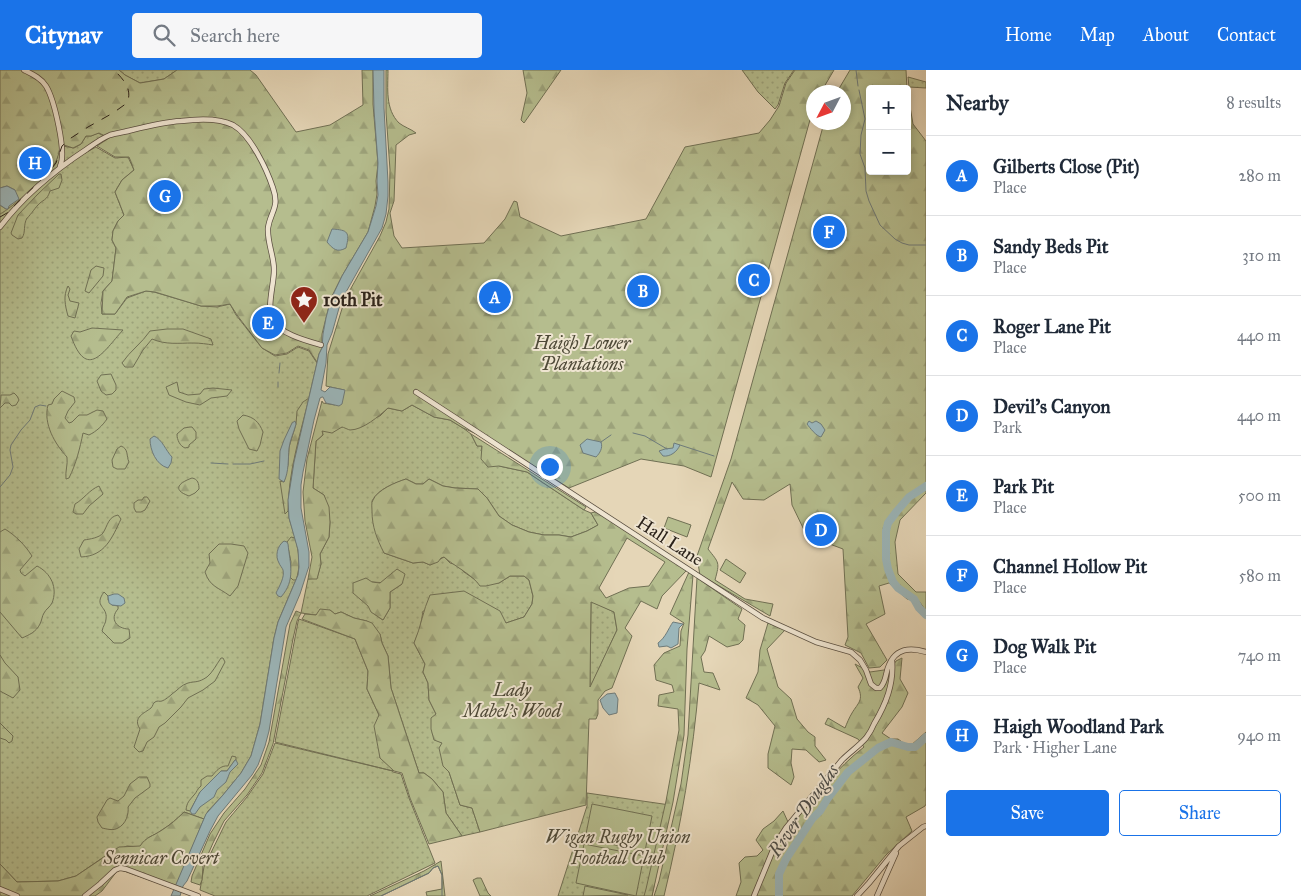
<!DOCTYPE html>
<meta charset="utf-8">
<style>
body{margin:0;font-family:"IM FELL Great Primer",serif;background:#f6f6f7;color:#1f2937}
.controls{position:absolute;right:15px;top:15px;display:grid;overflow:hidden;border-radius:5px;box-shadow:0 2px 8px #0003}
.controls button{width:45px;height:45px;display:grid;place-items:center;padding:0;border:0;border-bottom:1px solid #e0e1e3;background:#fff;color:#1f2937;font:25px sans-serif}
.compass{position:absolute;left:806px;top:15px;width:45px;height:45px;border-radius:50%;background:#fff;box-shadow:0 2px 8px #0003;rotate:229deg}
.you{position:absolute;left:549px;top:396px;width:18px;height:18px;margin:-12px;border:4px solid #fff;border-radius:50%;background:#1a73e8;box-shadow:0 0 0 8px #1a73e833}
.badge{display:grid;place-items:center;width:32px;height:32px;border-radius:50%;background:#1a73e8;color:#fff;font-size:16px;font-weight:700}
.pin{position:absolute;translate:-50% -50%;border:2px solid #fff;box-shadow:0 1px 5px #0006}
.list{margin:0;padding:0;list-style:none}
h2{display:flex;justify-content:space-between;align-items:center;height:65px;margin:0;padding:0 20px;font-size:21px}
h2 small{font-size:16px;font-weight:400;color:#747a83}
.list li{display:grid;grid-template-columns:32px 1fr auto;gap:15px;align-items:center;box-sizing:border-box;height:80px;padding:0 20px;border-top:1px solid #e0e1e3}
.list b{display:block;font-size:19px;white-space:nowrap}
.list p{margin:0;font-size:16px;white-space:nowrap;color:#747a83}
.list em{font-size:16px;font-style:normal;color:#747a83}
.actions{display:flex;gap:10px;padding:15px 20px}
.actions a{flex:1;padding:11px 0;border:1px solid #1a73e8;border-radius:5px;text-align:center;font-size:18px;color:#1a73e8}
.actions .main{background:#1a73e8;color:#fff}
.icon{flex:none;width:28px;height:28px;fill:none;stroke:currentColor;stroke-width:2;stroke-linecap:round;stroke-linejoin:round}
.map{position:relative;flex:none;width:926px;height:826px;overflow:hidden}
header{display:flex;align-items:center;gap:30px;box-sizing:border-box;height:70px;padding:0 25px;background:#1a73e8;color:#fff}
header strong{font-size:24px}
nav{display:flex;gap:28px;margin-inline-start:auto;font-size:18px}
.search{width:350px;height:45px;background:#f6f6f7;display:flex;align-items:center;gap:12px;box-sizing:border-box;padding:0 18px;border-radius:5px;color:#747a83;font-size:19px}
main{display:flex}
aside{flex:1;background:#fff}
.map>svg:first-child{display:block}
.green{fill:url(#green-dots);stroke:#707054;fill-rule:evenodd}
.forest{fill:url(#forest-firs);stroke:#707054;fill-rule:evenodd}
.pitch{fill:#b5bd8e;stroke:#707054}
.water{fill:#9bb6ba;stroke:#6e7b7a}
.lines{fill:none;stroke-linecap:round;stroke-linejoin:round}
.stream{stroke:#6e7b7a;stroke-width:1}
.river{stroke:#9bb6ba;stroke-width:8}
.minor-casing{stroke:#5a4f41;stroke-width:6}
.minor{stroke:#eee4d0;stroke-width:4.5}
.rail{stroke:#2b221a;stroke-width:1;stroke-dasharray:9 9;stroke-linecap:butt}
.labels{text-anchor:middle;stroke-width:4;stroke-linejoin:round;paint-order:stroke}
.poi-label{font-size:18px;font-weight:bold;fill:#2b221a;stroke:#eee4d0;text-anchor:start}
.park-label{font-size:18px;font-style:italic;fill:#4e4937;stroke:#eee4d0}
.street-label{font-size:18px;fill:#2b221a;stroke:#eee4d0}
.water-label{font-size:19px;font-style:italic;fill:#4d4e4a;stroke:#eee4d0}
</style>
<header>
<strong>Citynav</strong>
<div class="search"><svg class="icon" aria-label="search" viewBox="0 0 24 24"><circle cx="10" cy="10" r="6"/><path d="M15 15l6 6"/></svg>Search here</div>
<nav><a>Home</a><a>Map</a><a>About</a><a>Contact</a></nav>
</header>
<main>
<div class="map">
<svg width="926" height="826" viewBox="0 0 926 826">
<defs>
<pattern id="green-dots" width="8" height="8" patternUnits="userSpaceOnUse" patternTransform="scale(1.25)"><rect width="8" height="8" fill="#b5bd8e"/><path d="M2 2h.1M6 6h.1" fill="none" stroke="#9ca27a" stroke-width="1.8" stroke-linecap="round"/></pattern>
<pattern id="forest-firs" width="22" height="20" patternUnits="userSpaceOnUse" patternTransform="scale(1.25)"><rect width="22" height="20" fill="#b5bd8e"/><path d="M5 1l3.5 6h-7zM16 11l3.5 6h-7z" fill="#9ca27a"/></pattern>
</defs>
<rect width="100%" height="100%" fill="#e5d6b7"/>
<filter id="stains"><feTurbulence type="fractalNoise" baseFrequency=".004" numOctaves="4"/><feColorMatrix values="0 0 0 0 .2 0 0 0 0 .09 0 0 0 0 .02 0 0 0 .5 -.17"/></filter>
<radialGradient id="worn" r=".72"><stop offset=".6" stop-color="#630" stop-opacity="0"/><stop offset="1" stop-color="#630" stop-opacity=".3"/></radialGradient>
<!-- green -->
<path class="green" d="M 0,0 L 63,76 L 74,78 L 81,74 L 86,66 L 91,66 L 98,63 L 108,68 L 85,83 L 96,77 L 115,88 L 128,87 L 134,100 L 122,110 L 115,122 L 124,145 L 118,151 L 113,161 L 112,170 L 116,178 L 112,211 L 103,221 L 101,233 L 102,244 L 115,244 L 127,228 L 146,221 L 154,222 L 201,236 L 217,237 L 230,234 L 236,245 L 262,278 L 275,286 L 287,284 L 298,277 L 309,281 L 317,293 L 294,392 L 288,430 L 289,448 L 297,474 L 298,505 L 278,552 L 274,568 L 260,654 L 251,686 L 241,703 L 223,725 L 208,741 L 204,749 L 184,742 C 177,749 170,755 162,760 C 152,767 147,766 140,777 L 127,776 L 108,784 L 76,806 L 58,811 L 17,812 L 0,794 Z
M 119,0 L 177,0 L 164,9 L 140,13 L 125,5 Z
M 742,0 L 794,0 L 785,13 L 778,35 L 775,39 L 758,22 Z
M 908,7 L 926,12 L 926,18 L 909,17 Z
M 412,335 L 434,347 L 450,350 L 463,358 L 471,364 L 477,376 L 482,376 L 481,381 L 499,396 L 527,402 L 584,440 L 591,443 L 598,455 L 587,461 L 571,467 L 559,465 L 544,465 L 529,462 L 512,455 L 499,446 L 487,428 L 478,419 L 455,418 L 443,416 L 429,409 L 423,414 L 416,414 L 406,409 C 393,414 378,419 372,431 L 384,483 L 413,493 L 423,492 L 430,495 L 444,487 L 450,493 L 457,495 L 464,502 L 477,511 L 499,513 L 510,506 L 524,506 L 529,510 L 533,526 L 532,534 L 524,547 L 506,553 L 423,541 L 420,559 L 414,573 L 425,594 L 423,602 L 428,613 L 429,630 L 436,644 L 449,702 L 460,735 L 472,738 L 480,762 L 462,766 L 446,743 L 443,722 L 432,709 L 424,703 L 419,703 L 391,618 L 388,586 L 382,573 L 380,564 L 367,551 L 354,548 L 341,542 L 335,544 L 330,540 L 316,545 L 301,543 L 308,509 L 317,508 L 321,494 L 320,484 L 329,467 L 330,452 L 324,425 L 313,418 L 316,371 L 323,365 L 322,361 L 342,357 L 380,346 L 388,338 L 402,341 ZM 372,512 L 402,514 L 390,522 L 390,538 L 383,550 C 363,538 369,532 372,512 Z
M 591,531 L 614,542 L 617,560 L 590,618 Z
M 299,549 L 355,569 L 368,601 L 367,619 L 379,645 L 380,688 L 392,698 L 393,702 L 401,704 L 409,728 L 435,793 L 367,826 L 215,826 L 200,820 L 204,797 L 226,752 L 247,727 L 263,704 L 275,673 L 393,701 L 275,672 L 298,552 Z
M 587,723 L 670,735 L 652,826 L 558,826 L 587,736 Z"/>
<!-- forest -->
<path class="forest" d="M 0,0 L 119,0 L 125,5 L 140,13 L 164,9 L 177,0 L 250,0 L 256,5 L 296,62 L 330,55 L 363,35 L 362,0 L 373,0 L 373,34 L 378,94 L 376,111 L 377,124 L 375,136 L 368,162 L 342,206 L 331,228 L 322,264 L 322,278 L 319,284 L 317,292 L 309,280 L 298,276 L 287,283 L 275,285 L 262,278 L 237,245 L 230,234 L 217,236 L 201,236 L 155,222 L 146,221 L 127,227 L 115,244 L 102,244 L 103,221 L 112,211 L 116,178 L 112,170 L 113,161 L 118,151 L 124,145 L 115,122 L 122,110 L 134,100 L 129,87 L 115,87 L 97,76 L 109,68 L 99,63 L 91,66 L 86,66 L 81,74 L 73,78 L 64,75 L 60,77 C 59,82 58,88 55,93 C 49,105 12,138 0,144 L 0,135 L 6,139 L 15,120 L 7,116 L 0,118 Z
M 386,0 L 388,0 C 388,18 385,39 399,53 C 404,57 411,59 416,63 L 409,65 L 396,75 L 394,131 L 390,143 L 394,166 L 402,178 L 484,173 L 505,149 L 514,131 L 517,132 L 520,147 L 561,166 L 646,149 L 685,77 L 759,63 L 770,50 L 779,36 L 786,13 L 795,0 L 834,0 L 821,22 L 814,22 L 813,39 L 711,407 L 684,396 L 641,389 L 569,418 L 495,372 L 463,358 L 450,350 L 434,347 L 412,335 L 402,341 L 388,338 C 379,346 363,360 350,360 C 349,360 343,357 342,357 L 332,363 L 322,361 L 323,365 L 316,371 L 313,418 L 324,425 L 329,437 L 330,452 L 329,467 L 320,484 L 321,494 L 317,509 L 308,509 L 312,487 L 305,451 L 303,422 L 307,389 L 322,331 L 323,333 L 335,335 L 344,320 L 326,316 L 328,284 L 345,229 L 380,166 L 386,152 L 389,139 L 390,100 L 386,42 Z
M 523,0 L 561,0 L 524,53 L 521,50 L 527,23 Z
M 850,0 L 906,0 L 907,19 L 870,19 L 870,101 L 907,101 L 907,19 L 913,54 L 926,71 L 926,423 L 900,450 L 895,472 L 898,504 L 916,522 L 926,522 L 926,541 L 919,531 L 907,529 L 889,513 L 879,516 L 885,544 L 866,554 L 887,590 L 880,597 L 869,598 L 861,583 L 845,575 L 848,567 L 843,479 L 827,473 L 815,474 L 806,464 L 792,435 L 790,414 L 764,430 L 743,429 L 732,412 L 708,479 C 719,493 720,492 715,510 L 745,529 L 773,534 L 770,546 L 709,510 L 700,506 L 697,486 L 731,389 L 824,53 L 844,52 L 844,22 L 837,22 Z
M 59,104 L 61,104 L 62,110 L 59,118 L 50,121 C 47,131 43,129 37,136 C 36,137 28,148 27,148 C 23,155 26,162 22,168 L 18,169 L 12,165 L 11,163 L 18,145 L 37,125 Z
M 96,196 L 104,198 L 103,206 L 89,223 L 85,221 L 91,200 Z
M 68,216 L 70,219 L 68,225 L 70,231 L 79,233 L 75,248 L 68,246 C 65,235 63,226 68,216 Z
M 92,258 L 123,260 C 103,282 87,311 71,266 L 74,261 L 80,262 Z
M 167,259 L 183,259 L 211,269 L 213,275 C 207,274 200,273 193,273 C 178,273 166,275 152,269 L 143,280 L 133,297 L 125,297 L 122,293 C 130,281 142,273 150,261 Z
M 111,304 L 116,315 L 116,320 L 112,324 L 106,325 L 101,321 L 97,311 L 101,305 Z
M 177,312 L 179,322 L 188,325 L 200,324 L 204,319 L 213,318 L 232,320 L 227,326 L 211,328 L 200,335 L 186,332 L 169,325 L 166,317 Z
M 62,321 L 74,327 L 75,332 L 68,341 L 65,348 L 69,353 L 72,352 L 79,345 L 87,345 L 97,340 L 103,341 L 107,349 C 102,356 97,361 89,365 L 83,363 C 80,378 76,394 69,408 L 66,409 C 65,401 68,395 67,387 C 55,374 43,354 48,335 L 52,334 L 54,329 Z
M 14,323 L 17,326 L 19,330 L 16,335 L 12,336 L 9,333 L 5,333 L 0,338 L 1,325 L 10,325 Z
M 309,328 C 300,365 288,403 288,441 L 285,444 L 280,411 L 284,412 L 288,395 L 289,377 L 296,354 L 297,341 L 303,332 Z
M 243,345 C 254,347 259,352 263,362 L 260,375 L 257,381 L 249,379 L 239,359 L 237,351 Z
M 190,357 L 192,357 L 196,362 L 196,369 L 189,375 L 189,377 L 185,378 C 180,376 177,370 177,364 L 184,358 Z
M 471,364 L 586,437 L 584,440 L 527,402 L 499,396 L 488,397 L 481,389 L 482,376 L 477,376 Z
M 121,376 C 129,379 126,386 129,392 L 125,399 L 117,399 L 113,397 L 112,390 L 117,379 Z
M 192,408 C 198,409 199,414 199,419 L 195,423 L 189,426 C 170,419 181,412 192,408 Z
M 406,409 L 416,414 L 423,414 L 429,409 L 443,416 L 455,418 L 478,419 L 487,428 L 499,446 L 512,455 L 529,462 L 544,465 L 559,465 L 571,467 L 587,461 L 598,455 L 591,443 L 599,441 L 687,500 L 662,526 L 657,539 L 641,531 L 625,558 L 632,566 L 612,618 L 605,621 L 598,630 L 598,644 L 596,649 L 589,649 L 586,735 L 480,762 L 472,738 L 460,735 L 449,702 L 443,696 L 439,678 L 442,673 L 434,670 L 431,659 L 431,648 L 436,644 L 429,630 L 428,613 L 423,602 L 425,594 L 414,573 C 421,557 423,540 430,525 L 464,521 L 500,541 L 506,553 L 524,547 L 532,534 L 533,526 L 529,510 L 524,506 L 510,506 L 499,513 L 486,516 L 480,516 C 473,505 454,496 444,487 L 441,488 L 438,492 L 430,495 L 423,492 L 413,493 L 384,483 C 377,469 372,457 372,441 C 372,437 371,433 373,430 C 377,420 396,412 406,409 ZM 627,468 L 665,492 L 649,516 L 629,518 L 606,528 L 599,518 ZM 591,532 L 614,542 L 617,560 L 590,617 Z
M 99,416 L 103,424 L 89,436 L 83,444 L 76,444 L 73,442 L 75,434 C 84,429 89,420 99,416 Z
M 144,427 L 147,427 L 150,431 L 145,440 L 141,442 L 136,442 L 134,438 L 134,433 L 138,430 L 142,430 Z
M 118,445 L 121,449 C 112,468 105,486 81,487 L 79,479 L 84,470 C 90,469 99,468 103,463 C 108,455 108,447 118,445 Z
M 5,459 C 16,466 25,475 32,486 L 20,500 L 21,503 L 25,506 L 37,496 C 51,503 58,518 52,533 C 50,537 46,539 44,543 C 42,546 42,550 40,554 C 36,562 29,565 22,568 L 0,542 L 0,462 Z
M 291,467 L 295,468 C 299,481 301,497 296,510 L 293,510 L 290,507 L 291,492 L 287,472 Z
M 219,474 L 231,474 L 244,476 L 248,483 L 238,516 L 230,526 C 218,517 210,517 205,502 L 210,493 L 209,484 Z
M 397,499 L 405,504 L 402,514 L 390,522 L 390,538 L 383,550 L 371,542 L 368,536 L 353,523 L 353,513 L 366,508 L 372,512 L 380,513 Z
M 689,502 L 693,505 L 687,579 L 684,665 L 673,732 L 652,826 L 644,826 L 646,819 L 666,731 L 679,660 L 678,639 L 658,636 L 659,625 L 674,622 L 672,615 L 656,610 L 654,595 L 664,583 L 680,576 L 681,561 L 684,553 L 670,544 Z
M 697,508 L 742,539 L 738,549 L 745,555 L 743,570 L 739,574 L 727,577 L 709,566 L 705,581 L 701,587 L 704,602 L 713,603 L 720,620 L 699,613 C 693,685 681,756 664,826 L 654,826 L 659,811 L 681,714 L 688,665 Z
M 104,522 L 108,526 L 108,530 L 112,535 L 118,536 L 118,539 C 109,549 117,559 129,559 L 130,568 L 122,573 L 114,573 L 102,561 C 103,556 106,553 106,549 C 108,536 93,537 104,522 Z
M 320,539 L 330,540 L 335,544 L 341,542 L 354,548 L 367,551 L 372,553 L 380,564 L 382,573 L 388,586 L 391,618 L 419,703 L 424,703 L 432,709 L 443,722 L 446,743 L 462,766 L 429,774 L 410,728 L 402,703 L 394,701 L 380,688 L 374,656 L 379,645 L 367,619 L 368,601 L 355,569 L 302,549 L 305,544 L 316,545 Z
M 296,541 L 301,543 L 297,551 L 293,569 L 273,674 L 262,703 L 247,725 L 224,751 L 213,773 L 203,796 L 202,810 L 200,815 L 191,812 L 192,806 L 210,764 L 224,743 L 245,719 L 261,695 L 269,672 L 271,661 L 288,565 L 290,554 Z
M 768,553 L 785,560 L 767,579 L 778,617 L 791,629 L 797,649 L 808,662 L 815,667 L 815,676 L 826,690 L 819,692 L 806,680 L 792,679 L 791,693 L 794,707 L 791,715 L 768,698 L 768,684 L 775,656 L 758,635 L 746,628 L 758,602 L 760,580 Z
M 0,585 L 5,593 L 18,607 L 20,620 L 13,628 L 0,621 Z
M 221,588 L 223,588 L 225,592 L 215,611 L 203,620 L 188,628 L 181,637 L 165,653 L 159,657 L 154,667 L 147,672 L 143,681 L 139,682 L 134,677 L 140,659 C 132,647 145,643 151,638 C 153,636 153,633 155,632 C 158,630 159,632 162,631 C 165,630 170,626 172,624 C 178,620 181,615 188,613 C 196,611 198,613 207,607 C 213,602 216,595 221,588 Z
M 902,588 L 900,609 L 908,623 L 902,637 L 882,663 L 891,669 L 898,669 L 909,677 L 926,662 L 926,734 L 925,736 L 906,747 L 912,761 L 886,785 L 852,826 L 736,826 L 741,812 L 739,793 L 745,787 L 757,786 L 763,780 L 756,770 L 763,759 L 774,751 L 783,741 L 788,752 L 794,750 C 817,724 837,698 864,677 L 858,669 L 825,654 L 828,648 L 845,658 C 847,653 849,648 852,643 C 858,633 864,630 858,617 L 863,608 L 855,594 L 870,602 L 891,599 L 896,591 Z
M 0,653 L 13,666 L 12,671 L 9,673 L 6,670 L 0,668 Z
M 232,686 L 236,687 L 236,690 L 235,690 L 227,701 L 221,701 L 200,722 L 190,741 L 186,740 C 187,732 189,731 194,725 C 197,722 197,719 201,716 L 201,710 L 207,706 L 212,706 C 216,701 221,695 228,696 Z
M 139,707 L 147,707 L 150,714 L 150,717 L 135,728 L 128,737 C 129,744 126,754 118,758 C 113,761 107,759 102,758 L 98,752 L 97,747 L 107,730 L 110,728 L 118,731 L 124,726 L 130,714 Z
M 184,742 L 204,749 L 175,819 L 121,800 L 117,801 L 102,821 L 95,826 L 2,826 L 0,825 L 0,794 L 17,812 L 58,811 L 76,806 L 119,777 L 140,776 C 147,766 152,767 162,760 C 170,755 177,749 184,742 Z
M 441,791 L 445,826 L 427,826 L 426,822 L 442,819 L 442,805 L 438,796 L 433,798 L 429,803 L 381,826 L 370,826 L 424,801 Z
M 477,808 L 481,808 L 488,823 L 491,826 L 480,826 L 473,810 Z"/>
<!-- pitch -->
<path class="pitch" d="M 668,447 L 691,455 L 687,467 L 664,458 Z
M 726,489 L 746,503 L 740,513 L 720,500 Z
M 592,734 L 652,746 L 645,781 L 585,769 Z
M 584,774 L 644,786 L 636,826 L 576,813 Z
M 585,816 L 628,825 L 583,826 Z"/>
<!-- water -->
<path class="water" d="M 373,0 L 384,0 L 384,38 L 388,112 L 388,126 L 386,144 L 382,158 L 341,231 L 332,263 L 327,275 L 326,293 L 321,320 L 325,322 L 330,317 L 345,320 L 342,334 L 339,336 L 326,333 L 323,327 L 322,327 L 320,328 L 314,350 L 303,402 L 301,415 L 301,438 L 309,482 L 309,496 L 300,524 L 286,557 L 269,661 L 265,676 L 258,695 L 252,705 L 218,746 L 210,761 L 187,811 L 183,816 L 180,826 L 171,826 L 206,744 L 223,725 L 241,703 L 251,686 L 260,654 L 274,568 L 278,552 L 298,505 L 299,497 L 298,480 L 289,448 L 288,430 L 294,392 L 319,284 L 322,278 L 323,264 L 326,248 L 331,229 L 342,206 L 368,162 L 376,136 L 378,125 L 377,111 L 378,93 L 374,40 Z
M 7,116 L 15,120 L 19,129 L 9,136 L 8,139 L 6,139 L 0,135 L 0,118 Z
M 332,159 C 348,160 350,162 346,178 C 337,183 333,179 327,172 Z
M 295,351 L 296,354 C 294,362 290,370 289,378 C 288,390 289,401 284,412 L 279,409 L 280,381 L 284,370 L 292,353 Z
M 809,351 L 812,353 L 816,351 L 821,354 L 825,360 L 821,367 C 816,366 810,358 807,354 Z
M 154,366 C 162,369 166,381 172,387 L 171,393 L 168,398 C 156,395 150,380 150,369 Z
M 587,369 L 601,372 C 603,378 600,383 596,387 L 583,383 L 580,375 Z
M 674,373 L 680,375 C 677,382 670,387 663,386 L 659,381 L 665,379 L 673,378 Z
M 284,471 L 287,472 L 288,474 C 290,494 296,510 281,527 L 278,526 L 276,523 C 279,517 285,507 283,500 C 283,499 279,494 279,493 C 275,486 277,476 284,471 Z
M 114,524 L 118,524 L 124,528 L 125,533 L 121,536 L 112,535 L 109,533 L 108,526 Z
M 673,552 L 683,554 L 679,558 L 678,574 L 671,578 L 667,576 L 659,577 L 658,573 C 666,567 668,559 673,552 Z
M 615,623 L 618,629 L 617,643 L 609,645 L 603,638 L 600,630 L 607,624 Z
M 235,690 L 236,690 L 238,694 L 230,702 L 226,712 L 217,720 L 214,727 L 200,737 L 195,744 L 192,744 L 190,741 L 200,722 L 221,701 L 227,701 Z"/>
<g class="lines">
<!-- stream -->
<path class="stream" d="M 856,0 L 858,16
M 859,20 L 865,49 L 861,65 L 860,84 L 865,98 L 866,121 L 869,131 L 880,155 L 895,169 L 902,173 L 909,175 L 926,175
M 279,303 L 280,293
M 278,317 L 278,312
M 633,363 L 645,366 L 667,379
M 601,372 L 611,365
M 680,375 L 714,386
M 211,393 L 228,394
M 233,394 L 250,394 L 264,391
M 0,417 L 10,405 L 13,397 L 10,380 L 11,375 L 21,360 L 30,350 L 35,337 L 40,335 L 46,336
M 381,826 L 429,803 L 433,798 L 438,796 L 442,805 L 442,826"/>
<!-- river -->
<path class="river" d="M 926,416 L 909,427 L 897,441 L 888,453 L 886,461 L 886,489 L 888,499 L 893,512 L 898,518 L 914,529 L 919,538 L 926,545
M 779,826 L 779,804 L 786,789 L 812,749 L 820,741 L 828,728 L 848,702 L 878,678 L 891,672 L 908,677 L 915,677 L 926,667"/>
<defs>
<path id="minor" d="M 24,0 C 32,4 41,8 46,16 C 54,29 67,83 60,96
M 0,157 C 23,126 55,100 87,79 C 94,74 102,68 110,65 C 117,63 125,62 132,60 C 148,56 164,52 181,51 C 196,49 219,48 233,55 C 251,65 267,100 273,118 C 280,138 270,142 268,158 C 267,172 274,186 274,200 C 274,214 267,235 272,249 C 279,264 307,271 321,275
M 416,322 L 763,548 L 816,572 L 851,582 L 860,590 L 866,600 L 871,614 L 876,618 L 880,618 C 887,611 885,603 889,595 C 896,578 910,577 926,582
M 0,819 L 17,826
M 85,826 L 100,814 L 115,800 L 120,798 L 126,799 L 198,826
M 754,826 L 775,775 L 786,758 L 842,690 C 850,682 859,676 866,668 C 869,664 872,659 874,654 C 886,634 894,614 892,590
M 857,826 L 869,813 L 899,776 L 923,757 L 926,756
M 877,826 L 896,783"/>
</defs>
<!-- minor casing -->
<use href="#minor" class="minor-casing"/>
<!-- minor -->
<use href="#minor" class="minor"/>
<!-- rail -->
<path class="rail" d="M 0,147 L 7,143 L 48,103 L 56,93 L 62,76 L 71,68 L 88,57 L 113,43 L 127,33 C 133,19 123,9 114,0"/>
</g>
<!-- icons -->
<defs>
<symbol id="sight-pin" viewBox="-11 -11 22 30"><path d="M0 17L-7.5 6A9.5 9.5 0 1 1 7.5 6Z" fill="#8f2418" stroke="#eee4d0"/><path d="M0-6L1.8-2.2L6-1.7L2.9 1.2L3.7 5.4L0 3.3L-3.7 5.4L-2.9 1.2L-6-1.7L-1.8-2.2Z" fill="#fff"/></symbol>
</defs>
<g fill-rule="evenodd">
<use href="#sight-pin" x="288" y="214" width="32" height="43"/>
</g>
<g class="labels">
<!-- poi labels -->
<g class="poi-label">
<text x="323" y="236">10th Pit</text>
</g>
<!-- park labels -->
<g class="park-label">
<text x="582" y="279">Haigh Lower<tspan x="582" dy="21">Plantations</tspan></text>
<text x="512" y="626">Lady<tspan x="512" dy="21">Mabel's Wood</tspan></text>
<text x="618" y="773">Wigan Rugby Union<tspan x="618" dy="21">Football Club</tspan></text>
<text x="161" y="794">Sennicar Covert</text>
</g>
<!-- street labels -->
<g class="street-label">
<text transform="translate(670 471) rotate(33)" y="6">Hall Lane</text>
</g>
<!-- water labels -->
<g class="water-label">
<text transform="translate(803 740) rotate(-55)" y="7">River Douglas</text>
</g>
</g>
<rect width="100%" height="100%" filter="url(#stains)"/>
<rect width="100%" height="100%" fill="url(#worn)"/>
</svg>
<div class="controls">
<button>+</button>
<button>−</button>
</div>
<svg class="compass" viewBox="-18 -18 36 36"><path d="M0-13l5 13h-10z" fill="#e53935"/><path d="M0 13l5-13h-10z" fill="#747a83"/></svg>
<div class="you"></div>
<div class="pin badge" style="left:495px;top:227px">A</div>
<div class="pin badge" style="left:643px;top:221px">B</div>
<div class="pin badge" style="left:754px;top:210px">C</div>
<div class="pin badge" style="left:821px;top:460px">D</div>
<div class="pin badge" style="left:268px;top:253px">E</div>
<div class="pin badge" style="left:829px;top:162px">F</div>
<div class="pin badge" style="left:165px;top:126px">G</div>
<div class="pin badge" style="left:35px;top:93px">H</div>
</div>
<aside>
<h2>Nearby<small>8 results</small></h2>
<ul class="list">
<li><span class="badge">A</span><div><b>Gilberts Close (Pit)</b><p>Place</p></div><em>280 m</em></li>
<li><span class="badge">B</span><div><b>Sandy Beds Pit</b><p>Place</p></div><em>310 m</em></li>
<li><span class="badge">C</span><div><b>Roger Lane Pit</b><p>Place</p></div><em>440 m</em></li>
<li><span class="badge">D</span><div><b>Devil's Canyon</b><p>Park</p></div><em>440 m</em></li>
<li><span class="badge">E</span><div><b>Park Pit</b><p>Place</p></div><em>500 m</em></li>
<li><span class="badge">F</span><div><b>Channel Hollow Pit</b><p>Place</p></div><em>580 m</em></li>
<li><span class="badge">G</span><div><b>Dog Walk Pit</b><p>Place</p></div><em>740 m</em></li>
<li><span class="badge">H</span><div><b>Haigh Woodland Park</b><p>Park · Higher Lane</p></div><em>940 m</em></li>
</ul>
<div class="actions"><a class="main">Save</a><a>Share</a></div>
</aside>
</main>
